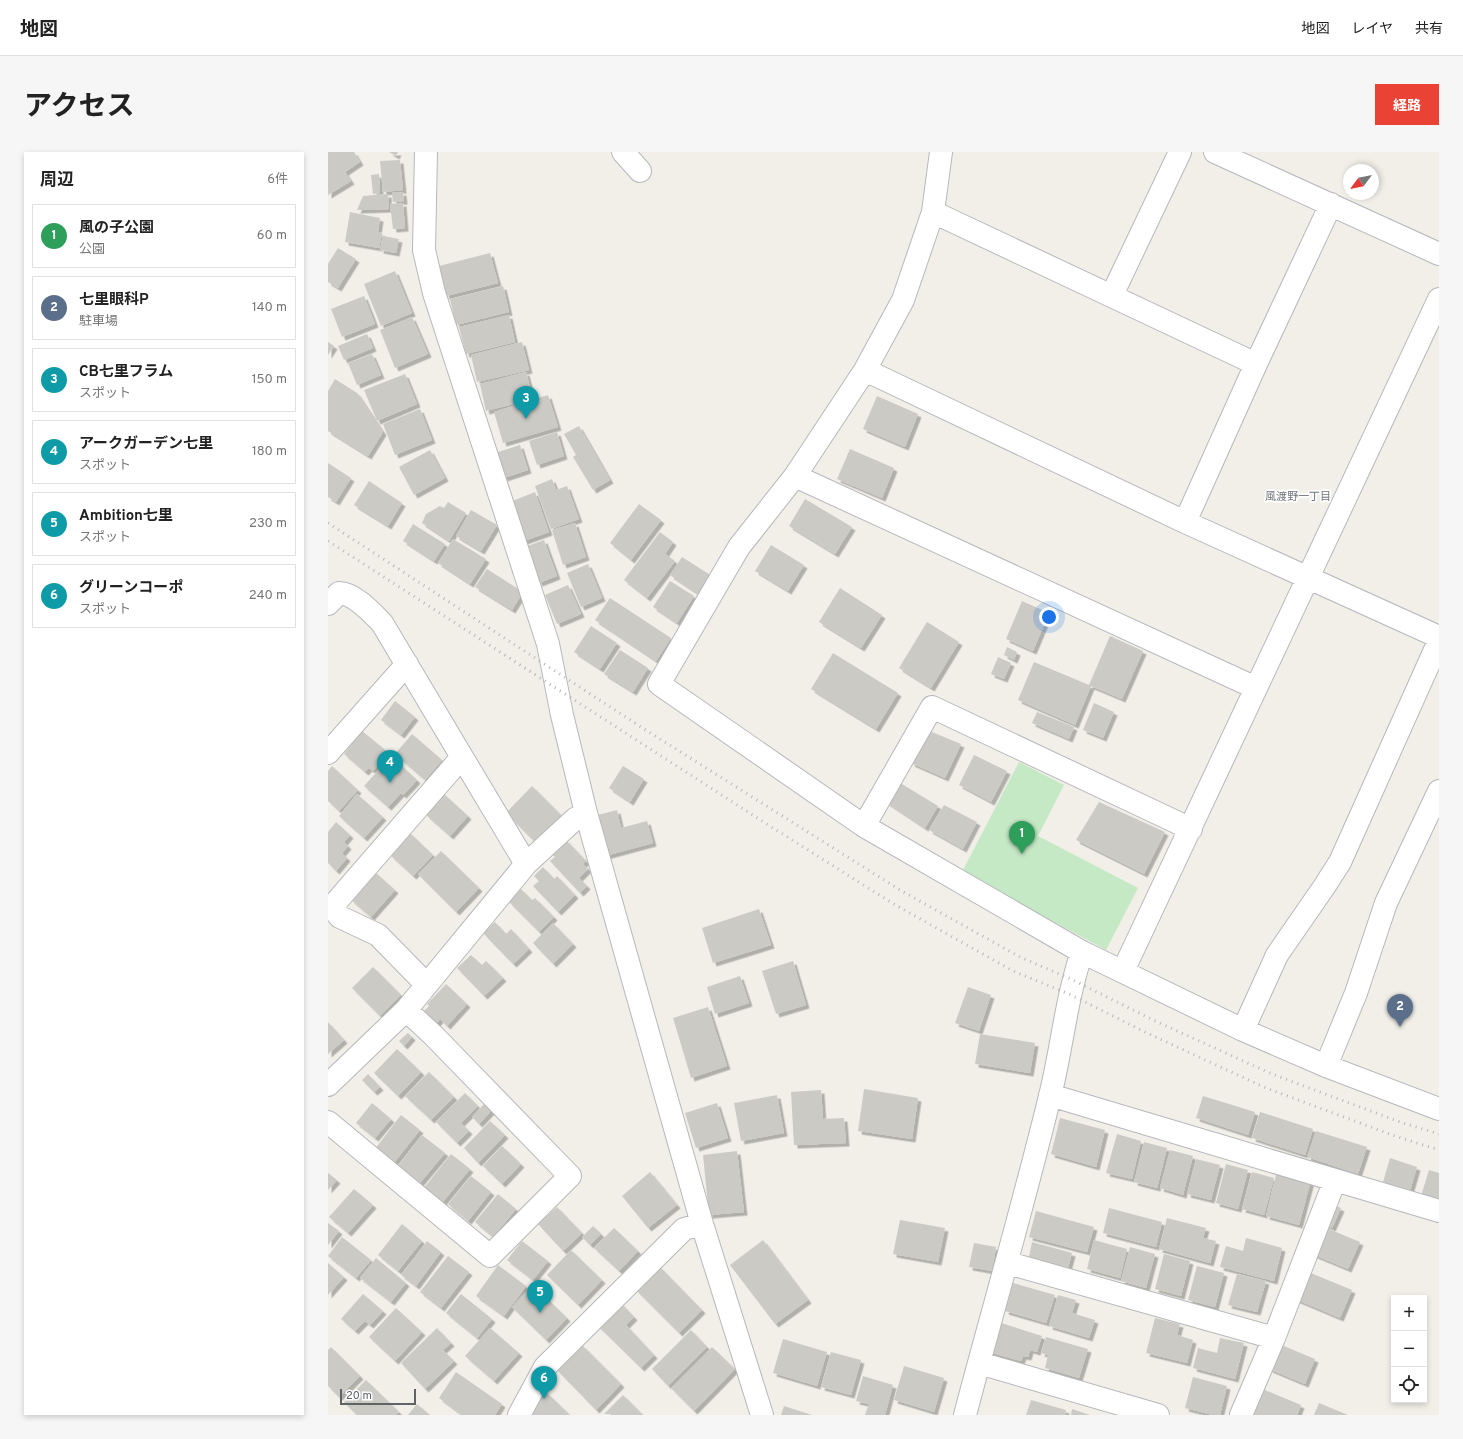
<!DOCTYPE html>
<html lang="ja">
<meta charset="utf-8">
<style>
body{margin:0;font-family:Overpass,"Noto Sans JP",sans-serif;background:#f6f6f6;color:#222}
.controls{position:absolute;right:12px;bottom:12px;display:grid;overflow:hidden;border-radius:0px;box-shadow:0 2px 6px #0003}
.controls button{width:36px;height:36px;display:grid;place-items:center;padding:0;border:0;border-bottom:1px solid #e0e0e0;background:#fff;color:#222;font:20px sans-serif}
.compass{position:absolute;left:1015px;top:12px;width:36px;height:36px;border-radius:50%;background:#fff;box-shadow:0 2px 6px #0003;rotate:238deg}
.scale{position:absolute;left:12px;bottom:10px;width:76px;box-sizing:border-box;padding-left:4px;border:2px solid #5f6368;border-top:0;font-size:11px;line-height:14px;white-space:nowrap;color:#5f6368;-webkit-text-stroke:3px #fff;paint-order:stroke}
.you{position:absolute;left:721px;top:465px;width:14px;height:14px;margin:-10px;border:3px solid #fff;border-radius:50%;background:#1a73e8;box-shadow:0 0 0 6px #1a73e833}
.badge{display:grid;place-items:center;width:26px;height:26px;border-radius:50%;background:#ea4335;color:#fff;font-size:13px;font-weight:700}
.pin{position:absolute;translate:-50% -33px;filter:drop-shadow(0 1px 2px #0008)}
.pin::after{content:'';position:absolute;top:21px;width:14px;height:12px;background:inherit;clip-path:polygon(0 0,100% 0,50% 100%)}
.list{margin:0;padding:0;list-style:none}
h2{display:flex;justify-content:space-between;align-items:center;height:52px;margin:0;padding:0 16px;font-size:17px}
h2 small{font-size:13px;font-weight:400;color:#767676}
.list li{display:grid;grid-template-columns:26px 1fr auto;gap:12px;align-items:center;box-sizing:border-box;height:64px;margin:0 8px 8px;padding:0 8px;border:1px solid #e0e0e0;border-radius:0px}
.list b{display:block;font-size:15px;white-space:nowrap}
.list p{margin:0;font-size:13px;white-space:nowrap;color:#767676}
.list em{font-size:13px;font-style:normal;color:#767676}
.icon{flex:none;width:22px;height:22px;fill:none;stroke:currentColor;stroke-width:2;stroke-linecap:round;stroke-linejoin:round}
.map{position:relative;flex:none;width:1111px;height:1263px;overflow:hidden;border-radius:0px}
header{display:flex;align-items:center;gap:24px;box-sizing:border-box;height:56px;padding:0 20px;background:#fff;border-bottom:1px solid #e0e0e0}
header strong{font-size:19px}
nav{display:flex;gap:22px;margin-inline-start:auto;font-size:14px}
.intro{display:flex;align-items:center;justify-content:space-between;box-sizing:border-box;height:96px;padding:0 24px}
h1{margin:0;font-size:28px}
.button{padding:10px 18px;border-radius:0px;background:#ea4335;color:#fff;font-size:14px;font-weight:700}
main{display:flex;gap:24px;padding:0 24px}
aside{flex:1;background:#fff;border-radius:0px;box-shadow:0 2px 6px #0003}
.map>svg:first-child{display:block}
.green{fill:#c5e8c5}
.building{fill:#cccac5;filter:url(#shadow)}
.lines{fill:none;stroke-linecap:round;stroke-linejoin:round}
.minor-casing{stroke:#b5b8bc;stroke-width:24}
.minor{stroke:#fff;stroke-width:22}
.rail{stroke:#b6b7b8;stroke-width:3;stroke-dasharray:1 5;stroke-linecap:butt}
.labels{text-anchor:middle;stroke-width:3.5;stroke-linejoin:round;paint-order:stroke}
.neighbourhood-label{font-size:11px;fill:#70757a;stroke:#fff}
</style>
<header>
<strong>地図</strong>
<nav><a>地図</a><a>レイヤ</a><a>共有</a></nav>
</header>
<div class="intro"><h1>アクセス</h1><a class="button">経路</a></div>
<main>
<aside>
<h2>周辺<small>6件</small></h2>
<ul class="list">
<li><span class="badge" style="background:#2e9e5b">1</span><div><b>風の子公園</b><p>公園</p></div><em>60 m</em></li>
<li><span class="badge" style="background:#5c6f8a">2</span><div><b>七里眼科P</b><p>駐車場</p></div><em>140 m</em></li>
<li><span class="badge" style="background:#0f9aa8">3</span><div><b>CB七里フラム</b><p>スポット</p></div><em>150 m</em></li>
<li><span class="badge" style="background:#0f9aa8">4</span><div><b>アークガーデン七里</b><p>スポット</p></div><em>180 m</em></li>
<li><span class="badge" style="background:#0f9aa8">5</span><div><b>Ambition七里</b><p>スポット</p></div><em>230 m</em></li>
<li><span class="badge" style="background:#0f9aa8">6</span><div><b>グリーンコーポ</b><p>スポット</p></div><em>240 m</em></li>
</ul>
</aside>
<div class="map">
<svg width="1111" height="1263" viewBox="0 0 1111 1263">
<defs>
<filter id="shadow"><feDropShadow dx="3.5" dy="3.5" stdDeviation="0" flood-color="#0004"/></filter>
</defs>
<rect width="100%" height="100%" fill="#f1efe8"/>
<!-- green -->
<path class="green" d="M 691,610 L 736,633 L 710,684 L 810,736 L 778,798 L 634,720 Z"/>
<!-- building -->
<path class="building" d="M 0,0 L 26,0 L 32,10 L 17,20 L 23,29 L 0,43 Z
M 61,0 L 70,0 L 68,4 Z
M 72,8 L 75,38 L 55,40 L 52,9 Z
M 51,22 L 52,41 L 45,42 L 43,23 Z
M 75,40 L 76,49 L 65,50 L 64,41 Z
M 60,42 L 61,57 L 29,58 L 35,44 Z
M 75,51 L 77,76 L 65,77 L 62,52 Z
M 22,60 L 52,66 L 50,80 L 54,81 L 51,96 L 17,90 Z
M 55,84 L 71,87 L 68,101 L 52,98 Z
M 10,96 L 28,107 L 10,136 L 0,130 L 0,112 Z
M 162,101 L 170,131 L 118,144 L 111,114 Z
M 67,119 L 84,161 L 53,174 L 36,132 Z
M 175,134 L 181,160 L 128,173 L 122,147 Z
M 36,144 L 47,172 L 14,185 L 3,157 Z
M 181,163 L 187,190 L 138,202 L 131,175 Z
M 84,165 L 100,202 L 67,216 L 52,178 Z
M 39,182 L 45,196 L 16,208 L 10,194 Z
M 0,190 L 6,194 L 0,203 Z
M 194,190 L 201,218 L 149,230 L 143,203 Z
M 44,202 L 53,223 L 29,233 L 20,211 Z
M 198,220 L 205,247 L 158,259 L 152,232 Z
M 77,222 L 89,252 L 49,269 L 36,238 Z
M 7,227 L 29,241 L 55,280 L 40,304 L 0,279 L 0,239 Z
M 220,243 L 230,275 L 175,291 L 166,260 Z
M 549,244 L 590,262 L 577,295 L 535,277 Z
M 92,257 L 104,288 L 67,303 L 55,272 Z
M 251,274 L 282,328 L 265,338 L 245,305 L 248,303 L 236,282 Z
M 229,280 L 236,304 L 209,313 L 201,289 Z
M 192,293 L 200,318 L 176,326 L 167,301 Z
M 522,297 L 566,316 L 554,346 L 509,327 Z
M 102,298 L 117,326 L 86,343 L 71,315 Z
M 0,311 L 23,326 L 8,350 L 0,345 Z
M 224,327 L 228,338 L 239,334 L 251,367 L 223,377 L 207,334 Z
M 41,329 L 74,351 L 60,374 L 26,353 Z
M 207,340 L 221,380 L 196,389 L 182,350 Z
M 477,347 L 524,375 L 507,402 L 461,374 Z
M 120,350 L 138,361 L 121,389 L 94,371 L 98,362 L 112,354 L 116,356 Z
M 311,352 L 333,368 L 303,408 L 282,391 Z
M 143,358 L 169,373 L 153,399 L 128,384 Z
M 247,371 L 258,405 L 235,413 L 224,378 Z
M 85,372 L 117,392 L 106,409 L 75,389 Z
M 332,380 L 345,390 L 337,402 L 347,409 L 319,446 L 296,428 Z
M 125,387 L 158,407 L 142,432 L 110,411 Z
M 216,388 L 229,424 L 211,431 L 197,395 Z
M 443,393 L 476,413 L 460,439 L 427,419 Z
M 354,405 L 384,424 L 372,443 L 342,423 Z
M 260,412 L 274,446 L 253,455 L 239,421 Z
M 159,417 L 195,440 L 184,458 L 147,435 Z
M 342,429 L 366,444 L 349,471 L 325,455 Z
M 240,433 L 253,462 L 229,472 L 217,443 Z
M 512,436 L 554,463 L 533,496 L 491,470 Z
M 282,446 L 343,486 L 328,509 L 267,468 Z
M 694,449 L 721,461 L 705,499 L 678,487 Z
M 599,470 L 631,490 L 603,536 L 571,516 Z
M 263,474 L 289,491 L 272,517 L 246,500 Z
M 782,484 L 815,499 L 794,547 L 763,534 L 747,573 L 690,548 L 706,510 L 761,533 Z
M 679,495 L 689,500 L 686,508 L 676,503 Z
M 292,498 L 320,516 L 305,540 L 276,522 Z
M 505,501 L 570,541 L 548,577 L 483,537 Z
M 670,505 L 683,511 L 676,527 L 663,522 Z
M 67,549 L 87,565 L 73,583 L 53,568 Z
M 766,551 L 786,560 L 775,586 L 755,578 Z
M 709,560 L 746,575 L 741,587 L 704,571 Z
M 599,578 L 633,592 L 617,626 L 583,611 Z
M 34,579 L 61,601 L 45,619 L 41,616 L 37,620 L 16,602 Z
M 84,582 L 114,608 L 97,628 L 67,602 Z
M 646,603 L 679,619 L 663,650 L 631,633 Z
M 63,604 L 89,628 L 75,643 L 73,641 L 60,655 L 36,634 Z
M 4,614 L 30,638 L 11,659 L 0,649 L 0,619 Z
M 295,614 L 316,627 L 302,650 L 281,636 Z
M 569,629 L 610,654 L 597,676 L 558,650 Z
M 204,634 L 233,663 L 207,690 L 178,661 Z
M 29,642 L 55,665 L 36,686 L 11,664 Z
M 116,642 L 140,664 L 122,684 L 98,663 Z
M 771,650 L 837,680 L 816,722 L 748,688 Z
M 616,653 L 649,670 L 635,697 L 601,678 Z
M 289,658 L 293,676 L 319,669 L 325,691 L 277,704 L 266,664 Z
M 8,670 L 22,683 L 16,690 L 20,694 L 14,701 L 19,706 L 8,719 L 0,711 L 0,680 Z
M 82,681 L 105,703 L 85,724 L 62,703 Z
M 238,688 L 258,709 L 255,712 L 260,717 L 251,726 L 259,734 L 252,741 L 222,709 L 227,705 L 224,702 Z
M 113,699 L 151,736 L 128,760 L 90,722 Z
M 215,715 L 226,727 L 229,724 L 247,743 L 230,760 L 205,734 L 211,729 L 206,724 Z
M 48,721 L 67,738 L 43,765 L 23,748 Z
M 193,737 L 204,748 L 207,746 L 226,765 L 211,780 L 181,750 Z
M 431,757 L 443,793 L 385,811 L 374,776 Z
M 167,770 L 178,782 L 183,777 L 201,797 L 185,812 L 155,781 Z
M 225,771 L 245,792 L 225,812 L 205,791 Z
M 143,803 L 154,813 L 158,809 L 175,826 L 156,844 L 129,816 Z
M 465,809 L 478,853 L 448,862 L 434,819 Z
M 45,815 L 73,843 L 52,864 L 24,836 Z
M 412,824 L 421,851 L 387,862 L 379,835 Z
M 118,832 L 139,852 L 119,874 L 112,867 L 108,872 L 95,860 L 101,854 L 99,852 Z
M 640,835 L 663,843 L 651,879 L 627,871 Z
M 380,855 L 399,914 L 363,926 L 345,866 Z
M 0,870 L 16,888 L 0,902 Z
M 80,881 L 84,885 L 76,894 L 71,889 Z
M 652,882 L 707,891 L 702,921 L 647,912 Z
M 69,897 L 93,920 L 70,944 L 46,921 Z
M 101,920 L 126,945 L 103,968 L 77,944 Z
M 40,922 L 52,935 L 46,940 L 34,928 Z
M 536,937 L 590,946 L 584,987 L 530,979 Z
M 493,938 L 495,967 L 516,966 L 518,991 L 466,993 L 463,940 Z
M 137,941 L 150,954 L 133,971 L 141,979 L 129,991 L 108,970 Z
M 449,943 L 456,981 L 413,989 L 406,951 Z
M 875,944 L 927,960 L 920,983 L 868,966 Z
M 44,951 L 63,967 L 47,986 L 28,971 Z
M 389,951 L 400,986 L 368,996 L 357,961 Z
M 156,952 L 163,959 L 151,972 L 144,965 Z
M 932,960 L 985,977 L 977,1003 L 924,986 Z
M 73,963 L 92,978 L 65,1012 L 47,997 Z
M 732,966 L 777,978 L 768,1015 L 723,1002 Z
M 162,969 L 177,983 L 150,1011 L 136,996 Z
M 988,979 L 1039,995 L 1030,1022 L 979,1005 Z
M 789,982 L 813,989 L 804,1027 L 778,1021 Z
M 94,983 L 117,1001 L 91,1032 L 69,1015 Z
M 816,990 L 839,996 L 829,1036 L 806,1030 Z
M 174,994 L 193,1012 L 174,1032 L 155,1014 Z
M 842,998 L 865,1004 L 855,1043 L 832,1036 Z
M 409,999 L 416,1060 L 381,1063 L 375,1003 Z
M 123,1002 L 142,1017 L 113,1052 L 95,1037 Z
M 1062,1006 L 1089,1015 L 1082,1039 L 1055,1030 Z
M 868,1007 L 892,1013 L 883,1048 L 859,1042 Z
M 898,1012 L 920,1018 L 910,1057 L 888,1051 Z
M 1101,1018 L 1111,1021 L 1111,1049 L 1093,1044 Z
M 949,1019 L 983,1028 L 971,1073 L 938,1064 Z
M 322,1020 L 349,1053 L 320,1076 L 294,1044 Z
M 924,1020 L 946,1026 L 936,1063 L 914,1057 Z
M 0,1021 L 9,1028 L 0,1038 Z
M 143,1024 L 163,1040 L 140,1069 L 120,1052 Z
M 26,1037 L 45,1053 L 20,1081 L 1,1065 Z
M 170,1042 L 188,1057 L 165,1085 L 147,1070 Z
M 1003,1052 L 1013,1056 L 1004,1076 L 995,1072 Z
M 229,1055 L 254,1081 L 235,1099 L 210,1072 Z
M 781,1056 L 834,1070 L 828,1095 L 775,1081 Z
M 708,1059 L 766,1075 L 759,1100 L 701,1085 Z
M 839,1066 L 878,1076 L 875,1086 L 888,1089 L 882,1111 L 831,1097 Z
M 572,1068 L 617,1076 L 610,1110 L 565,1102 Z
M 0,1071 L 11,1079 L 0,1093 Z
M 74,1072 L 94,1089 L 70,1119 L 50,1103 Z
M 265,1074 L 273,1082 L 262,1093 L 254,1085 Z
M 996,1075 L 1032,1090 L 1020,1117 L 984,1102 Z
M 286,1076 L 310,1099 L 291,1119 L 266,1096 Z
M 14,1085 L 43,1108 L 28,1126 L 0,1104 Z
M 918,1086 L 954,1096 L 946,1129 L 892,1115 L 898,1094 L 915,1099 Z
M 435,1088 L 480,1148 L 447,1172 L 402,1113 Z
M 766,1088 L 799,1097 L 792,1126 L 759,1117 Z
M 99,1089 L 113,1100 L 88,1134 L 73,1123 Z
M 194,1089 L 220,1109 L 205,1128 L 179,1108 Z
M 704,1090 L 744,1101 L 740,1116 L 701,1105 Z
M 646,1091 L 668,1095 L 664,1119 L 641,1115 Z
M 802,1095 L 827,1102 L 818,1136 L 793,1129 Z
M 243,1098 L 274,1128 L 250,1153 L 219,1123 Z
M 836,1102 L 862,1109 L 853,1144 L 827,1137 Z
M 120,1104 L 141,1120 L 113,1156 L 92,1140 Z
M 48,1106 L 78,1131 L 63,1150 L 32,1126 Z
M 0,1111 L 16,1125 L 0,1143 Z
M 170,1113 L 198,1134 L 176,1164 L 148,1144 Z
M 331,1114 L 374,1158 L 351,1181 L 307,1137 Z
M 869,1114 L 896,1121 L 887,1155 L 860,1148 Z
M 978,1119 L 1024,1138 L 1012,1166 L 967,1147 Z
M 909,1122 L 938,1129 L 929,1160 L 900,1153 Z
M 685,1131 L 727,1143 L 718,1171 L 677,1159 Z
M 205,1133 L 239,1166 L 218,1188 L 184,1155 Z
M 35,1142 L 55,1159 L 42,1173 L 37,1169 L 27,1179 L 13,1167 Z
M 133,1142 L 164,1167 L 149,1186 L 118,1161 Z
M 730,1143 L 748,1148 L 744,1161 L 767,1168 L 761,1186 L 721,1174 Z
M 291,1149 L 306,1165 L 298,1173 L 326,1203 L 313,1216 L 268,1172 Z
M 68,1156 L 94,1180 L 67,1209 L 41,1185 Z
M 827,1166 L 852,1172 L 849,1183 L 865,1188 L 859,1211 L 818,1201 Z
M 670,1170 L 714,1184 L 709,1200 L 702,1198 L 700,1205 L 695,1204 L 693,1209 L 661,1200 Z
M 109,1176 L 123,1191 L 115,1198 L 126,1209 L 97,1237 L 73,1211 Z
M 162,1176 L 191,1201 L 166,1229 L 137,1204 Z
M 363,1178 L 379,1195 L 340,1234 L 324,1217 Z
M 718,1185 L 760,1197 L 751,1226 L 717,1216 L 720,1203 L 713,1201 Z
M 892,1186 L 916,1191 L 907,1227 L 865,1216 L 870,1196 L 889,1201 Z
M 455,1187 L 499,1200 L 489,1234 L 445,1221 Z
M 951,1192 L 987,1207 L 977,1232 L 941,1217 Z
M 254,1193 L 293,1232 L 268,1258 L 229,1218 Z
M 3,1195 L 32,1224 L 11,1245 L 0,1234 L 0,1198 Z
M 384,1195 L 407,1217 L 366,1259 L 343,1236 Z
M 503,1200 L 533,1208 L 523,1243 L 493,1235 Z
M 576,1214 L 616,1226 L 606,1260 L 566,1248 Z
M 128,1220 L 174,1252 L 167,1263 L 134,1263 L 111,1246 Z
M 535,1224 L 565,1233 L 557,1263 L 537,1263 L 541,1252 L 528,1249 Z
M 865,1225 L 899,1234 L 892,1263 L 885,1263 L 857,1256 Z
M 38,1228 L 71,1260 L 67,1263 L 29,1263 L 16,1250 Z
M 932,1236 L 973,1253 L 969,1263 L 920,1263 Z
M 216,1238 L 242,1263 L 203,1263 Z
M 295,1243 L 315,1263 L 276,1262 Z
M 703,1248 L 738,1258 L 737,1263 L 698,1263 Z
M 991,1251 L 1020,1263 L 986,1263 Z
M 89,1252 L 102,1263 L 80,1263 Z
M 456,1254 L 484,1263 L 453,1263 Z
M 744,1257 L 762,1263 L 743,1263 Z"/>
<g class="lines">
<defs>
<path id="minor" d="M 98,0 L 96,98 L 106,141 L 220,492 L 234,563 L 258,661 L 374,1072 L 434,1263
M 295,0 L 312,19
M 613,0 L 605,60 L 575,148 L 537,218 L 467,324 L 411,395 L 331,532 L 536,674 L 754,800 L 915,878 L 998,914 L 1111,957
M 887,0 L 1111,102
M 605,60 L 928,212
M 784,143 L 852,0
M 537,218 L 857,370 L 1111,485
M 467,324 L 928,536
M 857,370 L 928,212 L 1003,52
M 0,452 L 11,441 C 26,441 43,460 54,471 L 198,712
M 0,601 L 79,512
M 536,674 L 604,555 L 863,677
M 795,819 L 1111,147
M 98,832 L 50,783 L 12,765 L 5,757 L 8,750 L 134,605
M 915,878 L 949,803 L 996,735 L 1012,710 L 1111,489
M 998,914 L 1028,841 L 1058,751 L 1111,639
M 0,933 L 78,858 L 198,712 L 247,667 L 258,661
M 722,943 L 1007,1028 L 946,1186 L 913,1263
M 0,970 L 162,1104 L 242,1024 L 106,884 L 78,858
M 1007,1028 L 1111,1059
M 680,1111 L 946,1186
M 651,1211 L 830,1263
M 191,1263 L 217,1215 L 356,1077 L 374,1072
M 637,1263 C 665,1157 696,1051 722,944 C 734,896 738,847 754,800"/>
</defs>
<!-- minor casing -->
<use href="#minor" class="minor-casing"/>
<!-- minor -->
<use href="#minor" class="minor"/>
<!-- rail -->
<path class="rail" d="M 0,371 L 313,575 L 572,738 L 692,805 L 745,828 L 825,868 L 944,922 L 1072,970 L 1111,982
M 0,389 L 434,669 L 564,751 L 685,819 L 741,842 L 819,881 L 938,936 L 1067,984 L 1111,998"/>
</g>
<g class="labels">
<!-- neighbourhood labels -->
<g class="neighbourhood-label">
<text x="970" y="348">風渡野一丁目</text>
</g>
</g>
</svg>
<div class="controls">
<button>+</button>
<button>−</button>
<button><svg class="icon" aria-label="locate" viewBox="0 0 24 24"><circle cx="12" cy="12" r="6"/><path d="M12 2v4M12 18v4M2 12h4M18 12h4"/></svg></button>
</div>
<svg class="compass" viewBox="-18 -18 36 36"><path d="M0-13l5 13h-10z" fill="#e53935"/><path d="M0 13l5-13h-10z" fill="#767676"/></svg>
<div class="scale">20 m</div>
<div class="you"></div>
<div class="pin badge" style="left:694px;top:702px;background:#2e9e5b">1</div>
<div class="pin badge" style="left:1072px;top:875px;background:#5c6f8a">2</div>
<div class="pin badge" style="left:198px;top:267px;background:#0f9aa8">3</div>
<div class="pin badge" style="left:62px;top:631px;background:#0f9aa8">4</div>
<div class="pin badge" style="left:212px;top:1161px;background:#0f9aa8">5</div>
<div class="pin badge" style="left:216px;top:1247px;background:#0f9aa8">6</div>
</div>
</main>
